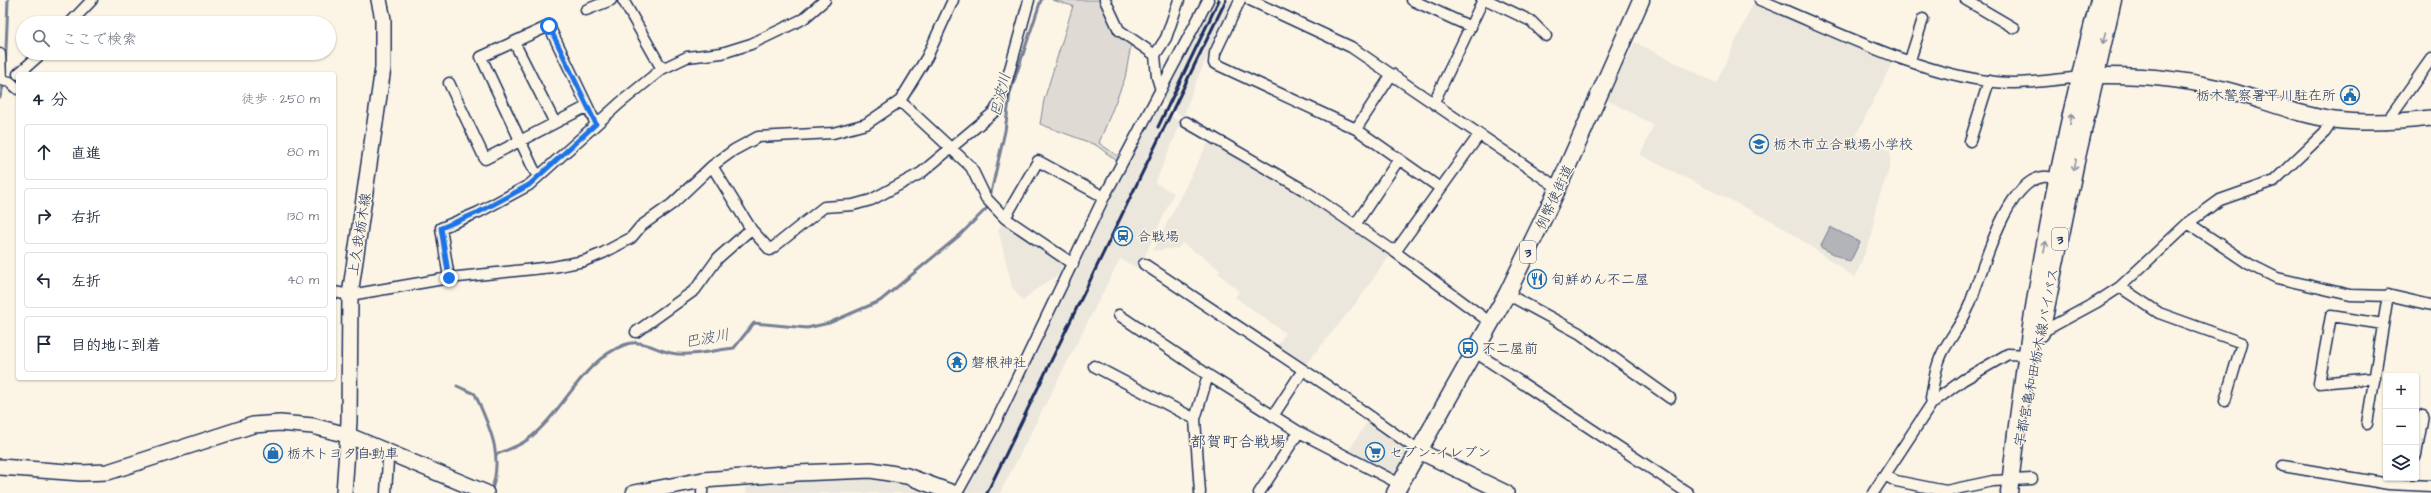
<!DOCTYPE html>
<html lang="ja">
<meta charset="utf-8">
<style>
body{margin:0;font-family:"Architects Daughter","Klee One",sans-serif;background:#f6f6f7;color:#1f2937}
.controls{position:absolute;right:12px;bottom:12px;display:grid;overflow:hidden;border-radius:4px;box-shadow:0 1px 3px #0004}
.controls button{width:36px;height:36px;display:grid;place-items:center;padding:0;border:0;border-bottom:1px solid #e0e1e3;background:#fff;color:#1f2937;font:20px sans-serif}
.stop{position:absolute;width:12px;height:12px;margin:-9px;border:3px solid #1a73e8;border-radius:50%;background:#fff}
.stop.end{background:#1a73e8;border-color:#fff;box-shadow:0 1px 4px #0008}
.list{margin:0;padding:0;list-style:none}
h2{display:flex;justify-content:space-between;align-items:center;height:52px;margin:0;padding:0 16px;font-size:17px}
h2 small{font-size:13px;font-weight:400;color:#747a83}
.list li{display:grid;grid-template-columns:26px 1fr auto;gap:12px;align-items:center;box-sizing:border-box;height:56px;margin:0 8px 8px;padding:0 8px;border:1px solid #e0e1e3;border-radius:4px}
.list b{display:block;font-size:15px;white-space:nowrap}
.list em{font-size:13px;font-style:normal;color:#747a83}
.icon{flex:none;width:22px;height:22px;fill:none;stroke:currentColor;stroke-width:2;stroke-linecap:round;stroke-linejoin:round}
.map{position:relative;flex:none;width:2431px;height:493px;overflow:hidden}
.search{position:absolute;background:#fff;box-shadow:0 1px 3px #0004;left:16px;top:16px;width:320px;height:44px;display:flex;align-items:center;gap:10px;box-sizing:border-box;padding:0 14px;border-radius:22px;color:#747a83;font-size:15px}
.panel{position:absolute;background:#fff;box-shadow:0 1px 3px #0004;left:16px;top:72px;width:320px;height:308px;border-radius:4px}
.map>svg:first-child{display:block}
.built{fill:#ece7dc}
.green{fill:#dfdbd4;stroke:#7d8599}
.water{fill:#b2b4b8;stroke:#767f94}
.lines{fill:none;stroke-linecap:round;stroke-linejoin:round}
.stream{stroke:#767f94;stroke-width:3}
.street-casing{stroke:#1b2f5e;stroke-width:13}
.secondary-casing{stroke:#1b2f5e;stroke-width:18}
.primary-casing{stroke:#1b2f5e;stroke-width:19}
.street{stroke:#fcf5e5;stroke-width:10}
.secondary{stroke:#fcf5e5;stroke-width:15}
.primary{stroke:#fcf5e5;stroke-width:16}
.rail{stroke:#1b2f5e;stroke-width:3}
.oneway{stroke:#8c92a2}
.route{stroke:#1a73e8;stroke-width:5}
.labels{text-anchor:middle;stroke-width:3;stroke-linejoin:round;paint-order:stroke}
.shield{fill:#fcf5e5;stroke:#5e6a86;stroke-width:1}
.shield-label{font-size:13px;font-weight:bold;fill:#1b2f5e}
.poi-label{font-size:14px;fill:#1b2f5e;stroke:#fcf5e5;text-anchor:start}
.street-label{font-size:14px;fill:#1b2f5e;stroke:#fcf5e5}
.water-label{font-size:15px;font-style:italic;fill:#485779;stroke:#fcf5e5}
.quarter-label{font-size:16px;fill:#1b2f5e;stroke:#fcf5e5}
</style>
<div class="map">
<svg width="2431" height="493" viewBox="0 0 2431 493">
<rect width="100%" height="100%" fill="#fcf5e5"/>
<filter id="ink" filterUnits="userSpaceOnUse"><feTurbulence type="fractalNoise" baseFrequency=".025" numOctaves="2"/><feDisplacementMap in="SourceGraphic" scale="8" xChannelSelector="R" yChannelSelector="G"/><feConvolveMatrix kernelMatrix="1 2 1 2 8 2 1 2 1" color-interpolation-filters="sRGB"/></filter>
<g filter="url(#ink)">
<!-- built -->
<path class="built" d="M 1212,0 L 1234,0 L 1197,79 L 1183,117 L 1165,103 L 1162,97 Z
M 1754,2 L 1842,40 L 1894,59 L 1856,136 L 1890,151 L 1890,167 L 1876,206 L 1872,235 L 1855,278 L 1780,225 L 1640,155 L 1654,125 L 1607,100 L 1635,42 L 1716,83 Z
M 1157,105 L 1181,123 L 1155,183 L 1174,193 L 1139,269 L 1120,259 L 1000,493 L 967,493 L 965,489 L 990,443 L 1108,197 Z
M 1210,143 L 1298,194 L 1390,255 L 1353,307 L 1305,365 L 1277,347 L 1285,333 L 1235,297 L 1239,292 L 1218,273 L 1220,270 L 1207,260 L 1182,243 L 1178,248 L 1153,251 L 1207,144 Z
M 1006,221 L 1068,266 L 1065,271 L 1032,292 L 1023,301 L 1012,287 L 998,229 Z
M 1368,420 L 1414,451 L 1398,478 L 1348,452 Z
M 863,477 L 894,479 L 938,493 L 746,493 L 747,481 Z"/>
<!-- green -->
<path class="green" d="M 1052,0 L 1102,0 L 1120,37 L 1131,45 L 1125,78 L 1099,143 L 1119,157 L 1117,161 L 1096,145 L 1040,124 L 1044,100 L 1073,6 Z"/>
<!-- water -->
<path class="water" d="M 1830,227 L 1860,242 L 1850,262 L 1820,247 Z"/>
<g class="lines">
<!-- stream -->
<path class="stream" d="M 5,74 L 8,0
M 0,97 L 4,83
M 990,197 L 1005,131 L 1010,93 L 1041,0
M 457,386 L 475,394 C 490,428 504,455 491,492
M 497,454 C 507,450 519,446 527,440 C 564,413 580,362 624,345 C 642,338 655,350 671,353 C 691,357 714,350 734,348 L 754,323 L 807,328 L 829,323 L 880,301 L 960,235 L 988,207"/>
<defs>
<path id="street" d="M 623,0 L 662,69
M 1105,0 L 1119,30 L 1155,55
M 1240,0 L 1215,53 L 1214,63 L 1356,129 L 1440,188
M 1250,0 L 1351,47 L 1558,188
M 1412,0 L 1471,27
M 1487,0 L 1531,21 L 1546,36
M 1760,0 C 1834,30 1915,73 1995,82 C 2023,85 2053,80 2081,77
M 1966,0 L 2014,28
M 586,10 L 611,0
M 70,23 L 92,0
M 514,42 L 555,123
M 0,54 L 1,80
M 1910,60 L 1923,19
M 18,74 L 42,53
M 1,80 L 10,82 L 18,89
M 449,83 L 485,159 L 586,107
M 1161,90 L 1157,77 L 1155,55 L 1166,38 L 1179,0
M 900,101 L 971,167 L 986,198 L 1005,218 L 1073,264
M 1434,102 L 1483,0
M 1186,122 L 1304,190 L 1395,252 L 1491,323
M 2385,124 L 2431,59
M 1356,129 L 1392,74
M 1970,141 L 1989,81
M 712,166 L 751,229 L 770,250 L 824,207 L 853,205 L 871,200 L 921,173 L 994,112 L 1002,98 L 1029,0
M 539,176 L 534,170 L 481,57 L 549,26 L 596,124
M 1005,218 L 1038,161 L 1104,197
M 2188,223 L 2249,264 L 2277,278 L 2350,295 L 2392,296 L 2431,305
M 1355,225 L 1399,159
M 1395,252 L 1479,135
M 1144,264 L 1329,387 L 1419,451
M 449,278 L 441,228 L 479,212 L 529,185 L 620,103 L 662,69 L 687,57 L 722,53 L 751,44 L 803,19 L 825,0
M 2120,287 L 2159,313 L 2242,343 L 2225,401
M 334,292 L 350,295 L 449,278 L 553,267 L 584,261 L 603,253 L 631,238 L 641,226 L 672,204 L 712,166 L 734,150 L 758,137 L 833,133 L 866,124 L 900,101 L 927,57 L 953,0
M 1507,294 L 1579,333 L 1670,398
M 1119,315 L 1208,375 L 1299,432 L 1400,484
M 636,332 L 695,290 L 718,258 L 751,229
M 2038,334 L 2097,302 L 2120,287 L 2188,223 L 2220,200 L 2274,181 L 2325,132 L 2333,120
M 1475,352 L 1688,493
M 1094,366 L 1195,419
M 2375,378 L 2319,383 L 2331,316 L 2383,324
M 1932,403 L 1931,398 C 1934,381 1936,363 1945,348 C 1953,334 1963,321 1969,306 C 1981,277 2005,181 2043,177 C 2047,176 2053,178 2058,179
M 1273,416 L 1303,370
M 2367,424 L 2388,295
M 2416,455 L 2423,415
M 2283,466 L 2389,484 L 2431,486
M 1886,476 L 1896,481 L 1946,491 L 1993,481 L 2032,479
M 386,493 L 388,460 L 390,454
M 702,493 L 703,480
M 957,493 L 992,430 L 1104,197 L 1208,0
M 1200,493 L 1195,419 L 1208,375
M 1259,493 L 1299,432
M 1873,493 L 1932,403 L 1963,380 L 2008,354 L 2027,355"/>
<path id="secondary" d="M 2084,76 C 2135,74 2185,78 2234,92 C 2268,102 2299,115 2334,120 C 2367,124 2398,122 2431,118
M 1419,451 L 1506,493
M 0,467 L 81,473 L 108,472 L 253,425 L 280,423 L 313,426 L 347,435 L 486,493
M 344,493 L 349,421 L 350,295 L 383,68 L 383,19 L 379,0
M 634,493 L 703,480 L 798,473 L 871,470 L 907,476 L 953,493"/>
<path id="primary" d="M 2041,333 L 2075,166 L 2113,0
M 1395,493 L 1507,294 L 1558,188 L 1641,0
M 2009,493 C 2027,328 2056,161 2099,0"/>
</defs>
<!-- street casing -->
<use href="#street" class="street-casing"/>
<!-- secondary casing -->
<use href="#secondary" class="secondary-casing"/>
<!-- primary casing -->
<use href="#primary" class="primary-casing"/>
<!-- street -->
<use href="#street" class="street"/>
<!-- secondary -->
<use href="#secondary" class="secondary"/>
<!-- primary -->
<use href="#primary" class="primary"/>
<!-- rail -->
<path class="rail" d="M 1158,127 L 1219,0
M 987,493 L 1226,0"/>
</g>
<!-- one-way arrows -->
<defs><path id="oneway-shaft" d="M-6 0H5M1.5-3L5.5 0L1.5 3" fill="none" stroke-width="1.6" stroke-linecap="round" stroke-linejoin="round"/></defs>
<g class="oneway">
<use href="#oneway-shaft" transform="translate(2104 38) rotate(103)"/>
<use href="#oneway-shaft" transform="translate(2071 119) rotate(-78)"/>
<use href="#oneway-shaft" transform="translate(2075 165) rotate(102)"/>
<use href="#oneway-shaft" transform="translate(2045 247) rotate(-79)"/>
</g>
</g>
<g class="lines" filter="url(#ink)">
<!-- route -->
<path class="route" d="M 449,278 L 441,228 L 479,212 L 529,185 L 596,124 L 549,26"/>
</g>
<!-- icons -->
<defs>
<symbol id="civic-ring" viewBox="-11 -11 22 22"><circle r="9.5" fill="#fcf5e5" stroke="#1f6fb2" stroke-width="1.5"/><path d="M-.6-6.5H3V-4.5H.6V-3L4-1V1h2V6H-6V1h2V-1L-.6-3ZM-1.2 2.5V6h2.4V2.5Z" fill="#1f6fb2"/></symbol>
<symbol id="school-ring" viewBox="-11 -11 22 22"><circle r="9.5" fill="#fcf5e5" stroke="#1f6fb2" stroke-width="1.5"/><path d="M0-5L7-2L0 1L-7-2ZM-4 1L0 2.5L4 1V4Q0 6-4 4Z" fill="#1f6fb2"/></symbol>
<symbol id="station-ring" viewBox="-11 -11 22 22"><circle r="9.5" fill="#fcf5e5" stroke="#1f6fb2" stroke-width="1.5"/><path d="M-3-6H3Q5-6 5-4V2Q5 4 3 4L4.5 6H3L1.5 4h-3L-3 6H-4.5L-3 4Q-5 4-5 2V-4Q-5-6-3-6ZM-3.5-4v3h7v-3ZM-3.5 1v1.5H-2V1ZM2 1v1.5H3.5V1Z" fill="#1f6fb2"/></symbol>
<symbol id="restaurant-ring" viewBox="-11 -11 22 22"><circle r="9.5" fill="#fcf5e5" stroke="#1f6fb2" stroke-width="1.5"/><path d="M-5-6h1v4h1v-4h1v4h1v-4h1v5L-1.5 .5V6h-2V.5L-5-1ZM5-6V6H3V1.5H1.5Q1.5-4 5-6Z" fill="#1f6fb2"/></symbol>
<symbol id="bus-ring" viewBox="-11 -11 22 22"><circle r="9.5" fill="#fcf5e5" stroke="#1f6fb2" stroke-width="1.5"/><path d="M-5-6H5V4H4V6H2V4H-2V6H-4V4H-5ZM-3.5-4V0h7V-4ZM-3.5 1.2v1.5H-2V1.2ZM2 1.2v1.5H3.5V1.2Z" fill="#1f6fb2"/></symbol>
<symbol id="temple-ring" viewBox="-11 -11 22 22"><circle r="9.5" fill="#fcf5e5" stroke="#1f6fb2" stroke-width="1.5"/><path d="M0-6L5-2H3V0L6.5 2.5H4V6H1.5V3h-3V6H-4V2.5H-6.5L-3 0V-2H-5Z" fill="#1f6fb2"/></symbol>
<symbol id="supermarket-ring" viewBox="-11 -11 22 22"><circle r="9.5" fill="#fcf5e5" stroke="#1f6fb2" stroke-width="1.5"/><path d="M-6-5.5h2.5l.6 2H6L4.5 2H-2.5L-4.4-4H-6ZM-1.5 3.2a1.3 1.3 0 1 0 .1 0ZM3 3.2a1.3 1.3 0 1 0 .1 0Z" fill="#1f6fb2"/></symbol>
<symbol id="shop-ring" viewBox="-11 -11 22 22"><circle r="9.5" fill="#fcf5e5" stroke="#1f6fb2" stroke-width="1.5"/><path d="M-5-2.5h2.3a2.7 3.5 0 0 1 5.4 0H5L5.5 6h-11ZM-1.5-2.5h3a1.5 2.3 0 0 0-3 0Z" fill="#1f6fb2"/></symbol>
</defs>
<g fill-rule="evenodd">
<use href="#civic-ring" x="2339" y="84" width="22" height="22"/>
<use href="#school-ring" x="1748" y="133" width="22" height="22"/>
<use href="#station-ring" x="1112" y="225" width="22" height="22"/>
<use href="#restaurant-ring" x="1526" y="268" width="22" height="22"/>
<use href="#bus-ring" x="1457" y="337" width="22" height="22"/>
<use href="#temple-ring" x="946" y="351" width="22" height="22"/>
<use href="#supermarket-ring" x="1364" y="441" width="22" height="22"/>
<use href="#shop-ring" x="262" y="442" width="22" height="22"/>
</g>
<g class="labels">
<!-- shield labels -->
<g class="shield">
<rect x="2052" y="228" width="16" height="22" rx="3"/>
<rect x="1520" y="241" width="16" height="22" rx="3"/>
</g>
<g class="shield-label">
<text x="2060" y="244">3</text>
<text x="1528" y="257">3</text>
</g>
<!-- poi labels -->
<g class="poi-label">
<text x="2336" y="100" text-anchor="end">栃木警察署平川駐在所</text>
<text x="1773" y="149">栃木市立合戦場小学校</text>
<text x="1137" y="241">合戦場</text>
<text x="1551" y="284">旬鮮めん不二屋</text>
<text x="1482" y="353">不二屋前</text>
<text x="971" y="367">磐根神社</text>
<text x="1389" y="457">セブン-イレブン</text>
<text x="287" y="458">栃木トヨタ自動車</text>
</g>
<!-- street labels -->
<g class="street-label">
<text transform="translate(1554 197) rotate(-65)" y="5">例幣使街道</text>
<text transform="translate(359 234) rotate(-81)" y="5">上久我栃木線</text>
<text transform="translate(2036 357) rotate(-79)" y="5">宇都宮亀和田栃木線バイパス</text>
</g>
<!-- water labels -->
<g class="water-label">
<text transform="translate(1000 95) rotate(-76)" y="5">巴波川</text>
<text transform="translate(707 338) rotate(-10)" y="5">巴波川</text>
</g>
<!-- quarter labels -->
<g class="quarter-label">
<text x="1238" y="447">都賀町合戦場</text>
</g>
</g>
</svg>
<div class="controls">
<button>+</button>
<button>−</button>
<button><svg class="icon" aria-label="layers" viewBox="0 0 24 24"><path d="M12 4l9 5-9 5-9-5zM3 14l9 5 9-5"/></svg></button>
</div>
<div class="stop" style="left:549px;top:26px"></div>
<div class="stop end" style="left:449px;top:278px"></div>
<div class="search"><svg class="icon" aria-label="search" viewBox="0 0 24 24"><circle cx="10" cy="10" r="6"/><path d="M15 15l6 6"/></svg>ここで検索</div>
<section class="panel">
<h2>4 分<small>徒歩 · 250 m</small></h2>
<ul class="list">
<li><svg class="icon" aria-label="ahead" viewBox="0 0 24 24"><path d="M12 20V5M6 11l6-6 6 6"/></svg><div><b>直進</b></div><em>80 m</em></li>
<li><svg class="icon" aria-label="right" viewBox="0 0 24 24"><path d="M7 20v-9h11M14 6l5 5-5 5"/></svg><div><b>右折</b></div><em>130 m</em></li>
<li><svg class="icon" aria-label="left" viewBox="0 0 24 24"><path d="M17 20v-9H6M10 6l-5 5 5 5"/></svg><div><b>左折</b></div><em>40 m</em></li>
<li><svg class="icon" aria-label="arrive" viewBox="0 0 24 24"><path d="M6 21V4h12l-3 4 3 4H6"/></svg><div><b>目的地に到着</b></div></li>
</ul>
</section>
</div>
